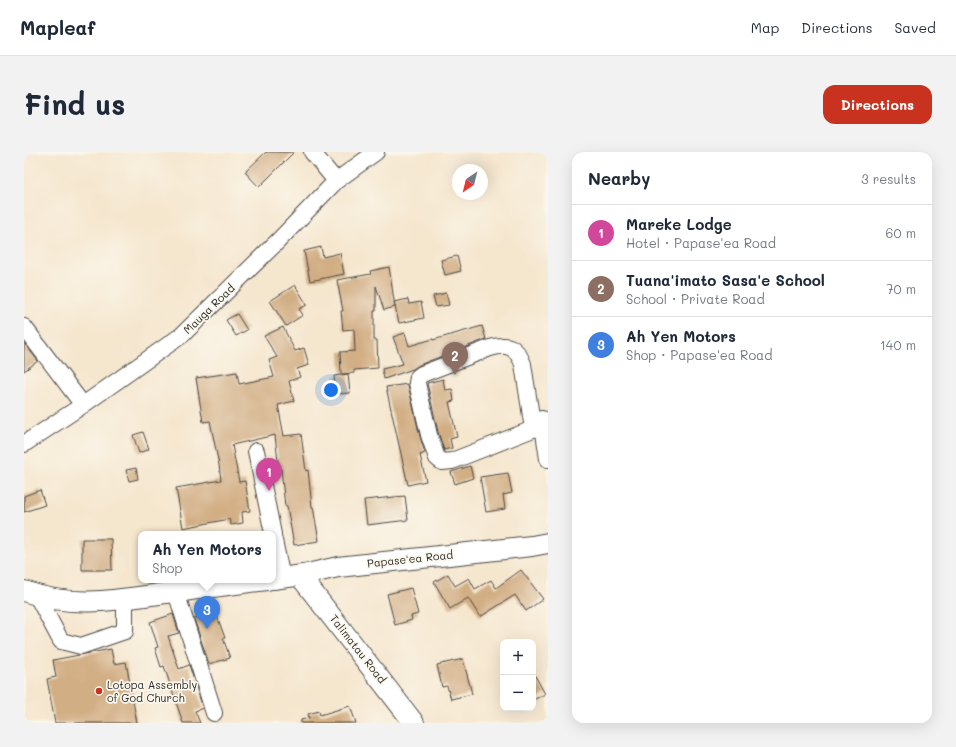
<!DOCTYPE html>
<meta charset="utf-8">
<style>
body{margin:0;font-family:Mali,sans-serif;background:#f2f2f3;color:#1f2937}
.controls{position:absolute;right:12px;bottom:12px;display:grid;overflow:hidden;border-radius:8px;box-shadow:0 4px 16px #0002}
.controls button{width:36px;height:36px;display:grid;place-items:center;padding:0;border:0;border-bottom:1px solid #e0e1e3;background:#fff;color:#1f2937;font:20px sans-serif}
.compass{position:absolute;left:428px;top:12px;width:36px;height:36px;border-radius:50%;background:#fff;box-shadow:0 4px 16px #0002;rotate:215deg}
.you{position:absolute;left:307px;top:238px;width:14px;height:14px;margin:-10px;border:3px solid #fff;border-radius:50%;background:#1a73e8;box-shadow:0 0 0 6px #1a73e833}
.badge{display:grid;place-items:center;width:26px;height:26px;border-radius:50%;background:#c8321e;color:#fff;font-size:13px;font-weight:700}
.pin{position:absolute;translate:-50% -33px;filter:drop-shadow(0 1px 2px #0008)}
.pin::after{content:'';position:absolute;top:21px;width:14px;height:12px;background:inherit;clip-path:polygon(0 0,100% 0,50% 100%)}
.popup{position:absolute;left:114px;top:379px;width:138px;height:52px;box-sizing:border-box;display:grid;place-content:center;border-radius:8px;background:#fff;filter:drop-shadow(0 1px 3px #0005);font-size:13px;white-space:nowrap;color:#747a83}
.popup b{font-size:15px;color:#1f2937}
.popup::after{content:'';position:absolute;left:50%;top:100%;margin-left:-8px;border:8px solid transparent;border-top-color:#fff}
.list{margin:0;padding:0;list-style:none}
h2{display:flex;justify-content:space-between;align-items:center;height:52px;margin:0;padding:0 16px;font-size:17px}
h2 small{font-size:13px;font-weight:400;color:#747a83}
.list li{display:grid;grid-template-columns:26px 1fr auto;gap:12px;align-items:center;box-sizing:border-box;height:56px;padding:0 16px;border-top:1px solid #e0e1e3}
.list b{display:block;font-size:15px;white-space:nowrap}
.list p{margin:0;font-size:13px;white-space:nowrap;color:#747a83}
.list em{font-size:13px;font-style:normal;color:#747a83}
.map{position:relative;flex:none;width:524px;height:571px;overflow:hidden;border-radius:12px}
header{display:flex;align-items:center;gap:24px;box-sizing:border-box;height:56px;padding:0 20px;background:#fff;border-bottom:1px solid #e0e1e3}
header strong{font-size:19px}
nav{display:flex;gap:22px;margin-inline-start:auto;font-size:14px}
.intro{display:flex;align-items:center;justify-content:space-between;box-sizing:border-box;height:96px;padding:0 24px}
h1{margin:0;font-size:28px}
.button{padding:10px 18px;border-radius:12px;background:#c8321e;color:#fff;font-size:14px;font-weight:700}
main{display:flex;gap:24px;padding:0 24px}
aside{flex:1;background:#fff;border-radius:12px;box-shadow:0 4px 16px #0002}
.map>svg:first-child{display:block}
.building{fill:#d2ae84}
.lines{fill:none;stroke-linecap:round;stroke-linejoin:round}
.minor-casing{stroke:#494743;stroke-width:18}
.major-casing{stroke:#494743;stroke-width:22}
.minor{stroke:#fff;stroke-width:16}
.major{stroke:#fff;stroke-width:20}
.poi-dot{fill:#c8321e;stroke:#fbf7ec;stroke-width:1.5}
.labels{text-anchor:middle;stroke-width:3.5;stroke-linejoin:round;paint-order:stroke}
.street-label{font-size:11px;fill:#2b2b2b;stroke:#fbf7ec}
.poi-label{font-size:11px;fill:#2b2b2b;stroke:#fbf7ec;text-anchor:start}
</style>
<header>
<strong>Mapleaf</strong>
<nav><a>Map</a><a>Directions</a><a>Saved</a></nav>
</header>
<div class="intro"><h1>Find us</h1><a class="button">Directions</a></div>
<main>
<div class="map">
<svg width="524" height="571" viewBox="0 0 524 571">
<rect width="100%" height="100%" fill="#fbf7ec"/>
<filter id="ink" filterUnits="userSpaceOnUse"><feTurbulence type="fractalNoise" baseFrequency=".025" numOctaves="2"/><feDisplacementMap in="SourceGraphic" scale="8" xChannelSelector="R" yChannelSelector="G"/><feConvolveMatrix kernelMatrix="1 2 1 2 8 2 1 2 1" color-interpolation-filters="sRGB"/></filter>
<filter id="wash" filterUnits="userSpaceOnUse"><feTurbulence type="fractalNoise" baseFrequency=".012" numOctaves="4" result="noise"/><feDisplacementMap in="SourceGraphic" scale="16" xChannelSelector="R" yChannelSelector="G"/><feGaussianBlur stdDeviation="0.9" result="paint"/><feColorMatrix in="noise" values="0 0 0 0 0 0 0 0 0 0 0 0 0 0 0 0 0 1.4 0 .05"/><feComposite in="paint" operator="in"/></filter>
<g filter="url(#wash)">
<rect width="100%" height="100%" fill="#f5e6ce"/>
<g id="blocks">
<!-- building -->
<path class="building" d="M 242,0 L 270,0 L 235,35 L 221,20 Z
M 297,95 L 299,105 L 316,101 L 320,122 L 286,129 L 280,99 Z
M 433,104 L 437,119 L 421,123 L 417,108 Z
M 365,115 L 371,155 L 360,158 L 352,134 L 352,159 L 350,159 L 350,188 L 353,188 L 354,216 L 330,218 L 330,221 L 317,222 L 316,200 L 331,199 L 330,177 L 319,178 L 317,159 L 319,159 L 313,128 L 347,122 L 346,119 Z
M 271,133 L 283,153 L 275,157 L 279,163 L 262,174 L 246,149 Z
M 422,141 L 425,153 L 412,155 L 409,144 Z
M 384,147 L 385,152 L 397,150 L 400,166 L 375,171 L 370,150 Z
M 213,162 L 223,178 L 212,184 L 202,168 Z
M 458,174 L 462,187 L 395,213 L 389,217 L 360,227 L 358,217 L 379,212 L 369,185 L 381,181 L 385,194 L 409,187 L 409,188 Z
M 259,175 L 271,199 L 280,196 L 285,213 L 273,217 L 276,225 L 265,229 L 270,249 L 254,253 L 260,284 L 277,282 L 282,319 L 284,318 L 288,355 L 289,355 L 295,389 L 270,393 L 263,354 L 261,354 L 257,317 L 255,318 L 251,283 L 208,293 L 215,330 L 221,329 L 226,359 L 218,360 L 219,371 L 207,373 L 205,367 L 159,376 L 152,336 L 197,328 L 195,313 L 186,269 L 179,270 L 172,226 L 213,220 L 215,232 L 250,225 L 245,208 L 253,205 L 240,184 Z
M 0,191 L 14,209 L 0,219 Z
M 324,222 L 326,241 L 312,242 L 310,224 Z
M 419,227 L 421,238 L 428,237 L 430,249 L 425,250 L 433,285 L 426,287 L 428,296 L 420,298 L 414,280 L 403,231 Z
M 384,232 L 396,285 L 401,301 L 396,303 L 402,329 L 384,333 L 362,235 Z
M 119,280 L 125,297 L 115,301 L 109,283 Z
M 446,314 L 449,326 L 431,332 L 427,320 Z
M 112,316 L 114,327 L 105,329 L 102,318 Z
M 484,321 L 488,341 L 479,343 L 481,357 L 462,360 L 456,325 Z
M 16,338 L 21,353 L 0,360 L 0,344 Z
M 381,344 L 384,368 L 343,373 L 340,348 Z
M 58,387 L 87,387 L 88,418 L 58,418 Z
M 497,418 L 519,447 L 502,459 L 491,443 L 456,465 L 444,446 L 426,457 L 410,430 L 424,422 L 431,434 L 445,426 L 451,437 L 467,428 L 472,436 Z
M 387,436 L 394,462 L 387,464 L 388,468 L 371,473 L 363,442 Z
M 188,450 L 201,486 L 199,486 L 206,506 L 185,512 L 170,467 L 177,464 L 174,455 Z
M 149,462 L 155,481 L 144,484 L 155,517 L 165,513 L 179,556 L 171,559 L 176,571 L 159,571 L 140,514 L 137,515 L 131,496 L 134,495 L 126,470 Z
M 87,497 L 90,512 L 102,510 L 113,571 L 31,571 L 23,527 L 32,525 L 29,508 Z
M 439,507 L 448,542 L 427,547 L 423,534 L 418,535 L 413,513 Z
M 509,520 L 521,542 L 509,548 Z
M 326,554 L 332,571 L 277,571 L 277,568 L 285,566 L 284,562 L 295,559 L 296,563 Z"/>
</g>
</g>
<g filter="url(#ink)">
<use href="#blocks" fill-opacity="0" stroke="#494743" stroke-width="1"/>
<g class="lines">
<defs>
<path id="minor" d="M 288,0 L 312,29
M 0,175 L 59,253
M 518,267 L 524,307
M 509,277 L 499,212 C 492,194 484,191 466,196 L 398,222 L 394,225 L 393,231 L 405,283 L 413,306 L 418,310 L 428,309 L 509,277 L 519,276
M 0,292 L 59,253 L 158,183 L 254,89 L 312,29 L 352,0
M 232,299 L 249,382
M 249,384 L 258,426
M 152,440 L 190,561
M 13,444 L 37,489 L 57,494 L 101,479 L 101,447"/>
<path id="major" d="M 276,424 L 390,571
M 249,427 L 279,423 L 314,415 L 508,394 L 524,391
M 0,439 C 49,457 93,448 142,441 C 176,437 209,432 243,428"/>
</defs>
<!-- minor casing -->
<use href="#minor" class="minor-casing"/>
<!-- major casing -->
<use href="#major" class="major-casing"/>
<!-- minor -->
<use href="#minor" class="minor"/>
<!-- major -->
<use href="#major" class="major"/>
</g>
</g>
<!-- markers -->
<circle class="poi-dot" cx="75" cy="539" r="4"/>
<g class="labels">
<!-- street labels -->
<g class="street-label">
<text transform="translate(185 157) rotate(-44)" y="4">Mauga Road</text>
<text transform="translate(386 407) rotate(-6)" y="4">Papase'ea Road</text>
<text transform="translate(334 497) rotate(52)" y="4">Talimatau Road</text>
</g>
<!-- poi labels -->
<g class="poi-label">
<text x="83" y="537">Lotopa Assembly<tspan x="83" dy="13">of God Church</tspan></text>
</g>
</g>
</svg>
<div class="controls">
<button>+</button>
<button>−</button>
</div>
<svg class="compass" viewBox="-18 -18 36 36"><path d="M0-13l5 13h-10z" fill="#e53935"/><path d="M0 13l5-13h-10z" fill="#747a83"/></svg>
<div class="you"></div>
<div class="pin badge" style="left:245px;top:339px;background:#d1479c">1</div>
<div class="pin badge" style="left:431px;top:223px;background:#8d6e63">2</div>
<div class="pin badge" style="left:183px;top:477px;background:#3f7fe0">3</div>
<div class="popup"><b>Ah Yen Motors</b>Shop</div>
</div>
<aside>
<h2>Nearby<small>3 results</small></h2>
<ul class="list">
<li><span class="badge" style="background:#d1479c">1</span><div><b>Mareke Lodge</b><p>Hotel · Papase'ea Road</p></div><em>60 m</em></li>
<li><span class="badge" style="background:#8d6e63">2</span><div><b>Tuana'imato Sasa'e School</b><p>School · Private Road</p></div><em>70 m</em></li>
<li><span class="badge" style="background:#3f7fe0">3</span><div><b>Ah Yen Motors</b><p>Shop · Papase'ea Road</p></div><em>140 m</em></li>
</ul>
</aside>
</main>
